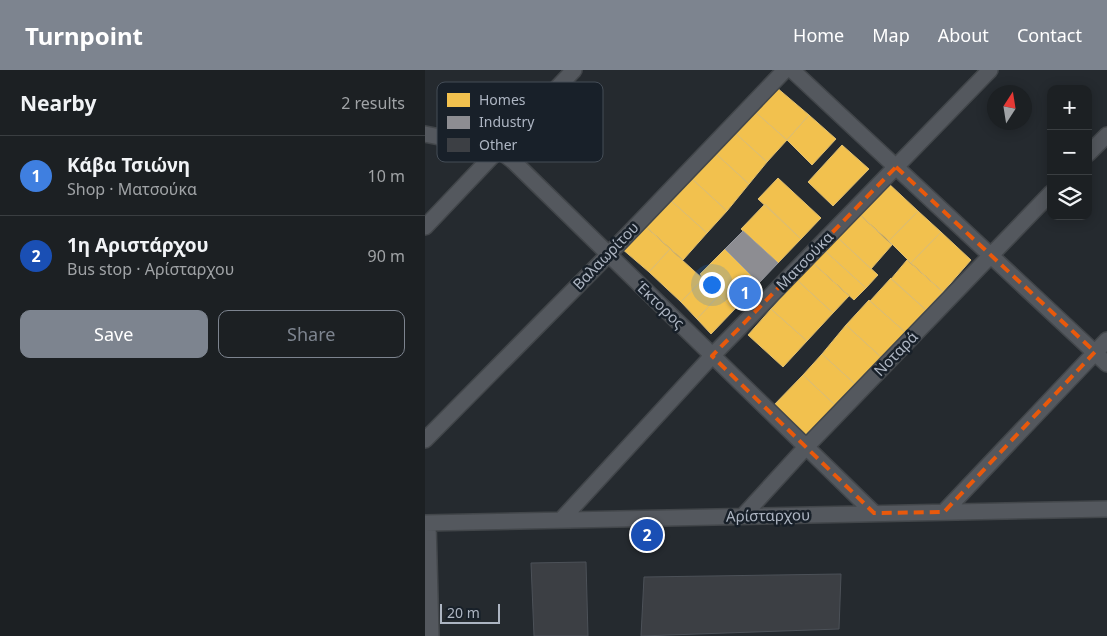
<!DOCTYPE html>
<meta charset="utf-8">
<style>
body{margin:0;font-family:"Noto Sans",sans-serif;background:#25282b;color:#f1f3f6}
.controls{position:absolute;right:15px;top:15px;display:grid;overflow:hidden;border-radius:10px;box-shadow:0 2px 12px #0003}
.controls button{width:45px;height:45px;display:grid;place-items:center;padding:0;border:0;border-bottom:1px solid #3a3e41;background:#1c2023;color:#f1f3f6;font:25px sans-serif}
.compass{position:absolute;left:562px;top:15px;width:45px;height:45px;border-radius:50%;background:#1c2023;box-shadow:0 2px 12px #0003;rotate:12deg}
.scale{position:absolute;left:15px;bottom:12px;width:60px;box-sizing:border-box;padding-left:5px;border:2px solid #adb5c2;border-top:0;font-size:14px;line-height:18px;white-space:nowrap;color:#adb5c2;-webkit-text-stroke:4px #182029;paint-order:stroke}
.you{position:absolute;left:286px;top:214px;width:18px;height:18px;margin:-12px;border:4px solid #fff;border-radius:50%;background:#1a73e8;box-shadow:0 0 0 8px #1a73e833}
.badge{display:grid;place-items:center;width:32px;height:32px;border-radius:50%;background:#7d848f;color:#fff;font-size:16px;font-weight:700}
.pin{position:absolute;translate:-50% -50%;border:2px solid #fff;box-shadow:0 1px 5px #0006}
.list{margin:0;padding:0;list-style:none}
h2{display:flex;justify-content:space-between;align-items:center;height:65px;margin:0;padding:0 20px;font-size:21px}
h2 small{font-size:16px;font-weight:400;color:#a0a3a6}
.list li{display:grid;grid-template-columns:32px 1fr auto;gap:15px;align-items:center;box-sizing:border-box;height:80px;padding:0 20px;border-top:1px solid #3a3e41}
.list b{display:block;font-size:19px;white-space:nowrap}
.list p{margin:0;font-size:16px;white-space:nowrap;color:#a0a3a6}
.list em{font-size:16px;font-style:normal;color:#a0a3a6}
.actions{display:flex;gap:10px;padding:15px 20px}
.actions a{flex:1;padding:11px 0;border:1px solid #7d848f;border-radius:10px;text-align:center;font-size:18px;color:#7d848f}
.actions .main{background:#7d848f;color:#fff}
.icon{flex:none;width:28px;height:28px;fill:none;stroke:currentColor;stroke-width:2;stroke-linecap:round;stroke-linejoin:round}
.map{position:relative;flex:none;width:682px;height:566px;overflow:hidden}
header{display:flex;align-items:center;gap:30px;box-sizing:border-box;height:70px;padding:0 25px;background:#7d848f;color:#fff}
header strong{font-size:24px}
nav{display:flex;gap:28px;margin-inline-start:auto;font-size:18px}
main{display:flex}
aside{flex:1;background:#1c2023}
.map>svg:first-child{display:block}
.homes{fill:#f2c14e;stroke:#ddbd71}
.industry{fill:#8d8d92;stroke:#9799a0}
.building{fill:#3c3f44;stroke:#4c5158}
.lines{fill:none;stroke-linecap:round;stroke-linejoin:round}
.street-casing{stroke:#42464a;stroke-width:18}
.street{stroke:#54585e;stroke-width:15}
.marked{fill:none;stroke:#e8590c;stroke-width:4;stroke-dasharray:10 6;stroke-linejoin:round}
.labels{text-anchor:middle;stroke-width:5;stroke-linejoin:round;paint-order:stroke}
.street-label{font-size:15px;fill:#adb5c2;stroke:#182029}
.key{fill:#182029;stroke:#454d57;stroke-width:1}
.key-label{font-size:14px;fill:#adb5c2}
</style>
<header>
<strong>Turnpoint</strong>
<nav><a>Home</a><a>Map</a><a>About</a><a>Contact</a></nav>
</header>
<main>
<aside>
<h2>Nearby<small>2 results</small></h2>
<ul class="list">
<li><span class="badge" style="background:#3f7fe0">1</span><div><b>Κάβα Τσιώνη</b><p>Shop · Ματσούκα</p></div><em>10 m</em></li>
<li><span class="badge" style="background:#1a4fb4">2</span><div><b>1η Αριστάρχου</b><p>Bus stop · Αρίσταρχου</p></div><em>90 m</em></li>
</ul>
<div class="actions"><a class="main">Save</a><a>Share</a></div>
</aside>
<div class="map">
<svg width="682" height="566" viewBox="0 0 682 566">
<rect width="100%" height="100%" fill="#252a2f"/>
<!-- homes -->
<path class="homes" d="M 351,17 L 384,45 L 362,70 L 328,40 Z
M 328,40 L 362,70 L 342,92 L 309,62 Z
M 384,45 L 411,69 L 387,95 L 362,70 Z
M 309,62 L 342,92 L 324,114 L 289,82 Z
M 417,75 L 444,99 L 408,136 L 383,112 Z
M 289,82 L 324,114 L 302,141 L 265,107 Z
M 265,107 L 302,141 L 282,163 L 242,127 Z
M 353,108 L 396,148 L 376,169 L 333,129 Z
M 462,112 L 493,141 L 464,171 L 433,143 Z
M 242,127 L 282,163 L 258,190 L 218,154 Z
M 340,134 L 376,169 L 353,193 L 316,159 Z
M 493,141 L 516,162 L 486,193 L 464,171 Z
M 433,143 L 467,175 L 446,199 L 411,166 Z
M 218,154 L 245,179 L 224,202 L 196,178 Z
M 516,162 L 546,190 L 518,222 L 486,193 Z
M 411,166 L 453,205 L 441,218 L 399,180 Z
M 245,179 L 278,209 L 256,232 L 224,202 Z
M 300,179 L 334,213 L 309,240 L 278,209 L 275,204 Z
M 399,180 L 441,218 L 429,230 L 388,193 Z
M 482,190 L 518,222 L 501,240 L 466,209 Z
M 388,193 L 424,226 L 408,243 L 372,210 Z
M 466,208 L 501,240 L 480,262 L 445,231 Z
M 278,209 L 294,225 L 272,249 L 256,232 Z
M 372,210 L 408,243 L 382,271 L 346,239 Z
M 294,225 L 309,240 L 286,264 L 272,249 Z
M 444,230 L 480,262 L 457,288 L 421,255 Z
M 346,239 L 382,271 L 358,297 L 323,265 Z
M 421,255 L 457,288 L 430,314 L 397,284 Z
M 397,284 L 430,314 L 410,335 L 378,305 Z
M 378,305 L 410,335 L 379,367 L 347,337 Z"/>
<!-- industry -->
<path class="industry" d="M 318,161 L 353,193 L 334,213 L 300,179 Z"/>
<!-- building -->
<path class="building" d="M 161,492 L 163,566 L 109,566 L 106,493 Z
M 416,504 L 414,559 L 216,566 L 219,507 Z"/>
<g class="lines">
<defs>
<path id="street" d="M 367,0 L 682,294
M 0,64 L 66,77 L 74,80 L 88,91 L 449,443
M 663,84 L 682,65
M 0,157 L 149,0
M 0,370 L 183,185 L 360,0
M 519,442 L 682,270
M 318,446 L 381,377 L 626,123
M 136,450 L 287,286 L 565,0
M 0,453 L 682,439
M 3,453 L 6,566"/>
</defs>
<!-- street casing -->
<use href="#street" class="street-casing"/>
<!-- street -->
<use href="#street" class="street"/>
</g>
<!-- marked area -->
<path class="marked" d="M 471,97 L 670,282 L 519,442 L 449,443 L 287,286 Z"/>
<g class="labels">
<!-- street labels -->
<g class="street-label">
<text transform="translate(181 186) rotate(-46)" y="5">Βαλαωρίτου</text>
<text transform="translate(380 191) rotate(-46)" y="5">Ματσούκα</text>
<text transform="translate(235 235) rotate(44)" y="5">Έκτορος</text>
<text transform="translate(471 284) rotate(-46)" y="5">Νοταρά</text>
<text transform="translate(343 446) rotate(-1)" y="5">Αρίσταρχου</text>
</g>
</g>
<!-- legend -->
<rect x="12" y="12" width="166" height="80" rx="8" class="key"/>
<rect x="22" y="23" width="23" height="14" fill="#f2c14e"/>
<rect x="22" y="46" width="23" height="13" fill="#8d8d92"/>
<rect x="22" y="68" width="23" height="14" fill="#3c3f44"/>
<g class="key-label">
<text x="54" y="35">Homes</text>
<text x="54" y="57">Industry</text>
<text x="54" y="80">Other</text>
</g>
</svg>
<div class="controls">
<button>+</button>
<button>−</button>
<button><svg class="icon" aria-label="layers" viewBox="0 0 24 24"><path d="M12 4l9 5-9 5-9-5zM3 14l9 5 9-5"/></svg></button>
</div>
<svg class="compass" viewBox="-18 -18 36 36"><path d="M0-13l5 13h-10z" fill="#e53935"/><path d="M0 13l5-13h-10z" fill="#a0a3a6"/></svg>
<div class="scale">20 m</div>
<div class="you"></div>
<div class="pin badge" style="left:320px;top:223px;background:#3f7fe0">1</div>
<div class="pin badge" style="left:222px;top:465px;background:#1a4fb4">2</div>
</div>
</main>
